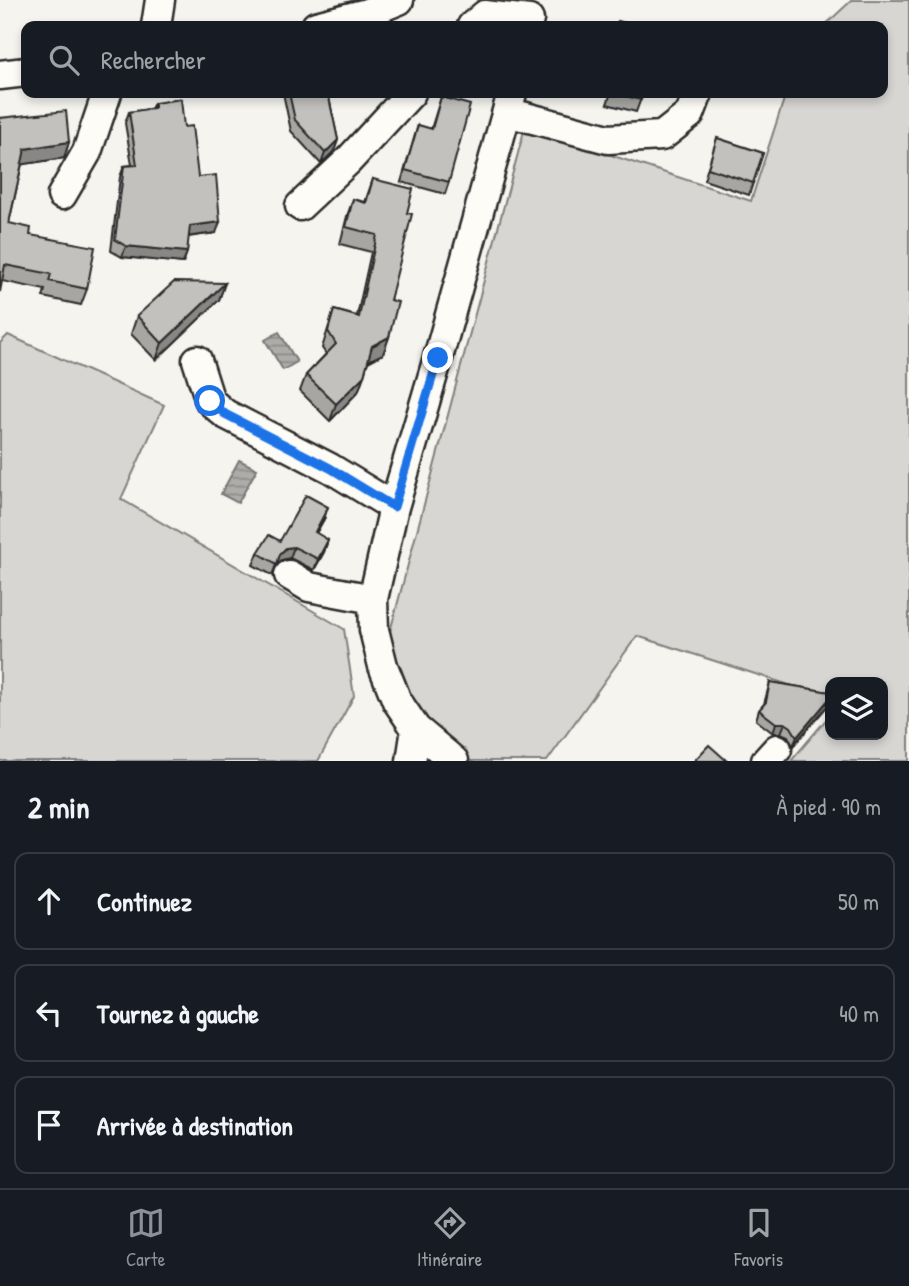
<!DOCTYPE html>
<html lang="fr">
<meta charset="utf-8">
<style>
body{margin:0;font-family:"Patrick Hand",sans-serif;background:#242831;color:#f1f3f6}
.controls{position:absolute;right:21px;bottom:21px;display:grid;overflow:hidden;border-radius:14px;box-shadow:0 4px 10px #0003}
.controls button{width:63px;height:63px;display:grid;place-items:center;padding:0;border:0;border-bottom:2px solid #363941;background:#171b24;color:#f1f3f6;font:35px sans-serif}
.stop{position:absolute;width:21px;height:21px;margin:-16px;border:5px solid #1a73e8;border-radius:50%;background:#fff}
.stop.end{background:#1a73e8;border-color:#fff;box-shadow:0 2px 7px #0008}
.list{margin:0;padding:0;list-style:none}
h2{display:flex;justify-content:space-between;align-items:center;height:91px;margin:0;padding:0 28px;font-size:30px}
h2 small{font-size:23px;font-weight:400;color:#9ea1a6}
.list li{display:grid;grid-template-columns:46px 1fr auto;gap:21px;align-items:center;box-sizing:border-box;height:98px;margin:0 14px 14px;padding:0 14px;border:2px solid #363941;border-radius:14px}
.list b{display:block;font-size:26px;white-space:nowrap}
.list em{font-size:23px;font-style:normal;color:#9ea1a6}
.icon{flex:none;width:38px;height:38px;fill:none;stroke:currentColor;stroke-width:2;stroke-linecap:round;stroke-linejoin:round}
.map{position:relative;flex:none;width:909px;height:761px;overflow:hidden}
.search{position:absolute;background:#171b24;box-shadow:0 4px 10px #0003;left:21px;right:21px;top:21px;height:77px;display:flex;align-items:center;gap:18px;box-sizing:border-box;padding:0 24px;border-radius:14px;color:#9ea1a6;font-size:26px}
.sheet{height:427px;background:#171b24}
nav{display:flex;justify-content:space-around;align-items:center;box-sizing:border-box;height:98px;border-top:2px solid #363941;background:#171b24;font-size:19px;color:#9ea1a6}
nav a{display:grid;justify-items:center;gap:4px}
nav .on{color:#8c9099}
.map>svg:first-child{display:block}
.green{fill:#d7d6d2;stroke:#81807e;stroke-width:2}
.water{fill:url(#water-rules);stroke:#797877;stroke-width:2}
.lines{fill:none;stroke-linecap:round;stroke-linejoin:round}
.minor-casing{stroke:#2b2b2b;stroke-width:33}
.minor{stroke:#fdfcf7;stroke-width:28}
.wall{fill:#a7a6a3;stroke:#2b2b2b;stroke-width:2}
.shaded-wall{fill:#888785;stroke:#2b2b2b;stroke-width:2}
.building{fill:#c2c1be;stroke:#2b2b2b;stroke-width:2}
.route{stroke:#1a73e8;stroke-width:9}
</style>
<div class="map">
<svg width="909" height="761" viewBox="0 0 909 761">
<defs>
<pattern id="water-rules" width="6" height="5" patternUnits="userSpaceOnUse" patternTransform="scale(1.75)"><rect width="6" height="5" fill="#adaca9"/><path d="M0 2.5h6" fill="none" stroke="#8d8c8a"/></pattern>
</defs>
<rect width="100%" height="100%" fill="#f5f4ef"/>
<filter id="ink" filterUnits="userSpaceOnUse"><feTurbulence type="fractalNoise" baseFrequency=".0143" numOctaves="2"/><feDisplacementMap in="SourceGraphic" scale="14" xChannelSelector="R" yChannelSelector="G"/><feConvolveMatrix kernelMatrix="1 2 1 2 8 2 1 2 1" color-interpolation-filters="sRGB"/></filter>
<g filter="url(#ink)">
<!-- green -->
<path class="green" d="M 852,0 L 909,0 L 909,761 L 791,761 L 830,715 L 830,735 L 883,735 L 883,682 L 830,682 L 830,698 L 637,636 L 547,761 L 416,761 L 387,643 L 525,127 L 751,201 L 786,93 L 883,93 L 883,26 L 824,26 Z
M 8,335 L 164,405 L 121,499 L 344,629 L 354,696 L 318,761 L 0,761 L 0,343 Z"/>
<!-- water -->
<path class="water" d="M 279,332 L 297,362 L 283,370 L 265,340 Z
M 239,460 L 257,469 L 238,503 L 221,494 Z"/>
<g class="lines">
<defs>
<path id="minor" d="M 156,26 L 160,0
M 316,26 L 367,13 L 399,0
M 472,26 L 485,15 L 529,20
M 0,75 L 26,72
M 507,112 L 608,139 L 662,136 L 690,114 L 698,93
M 62,195 L 87,152 L 107,93
M 300,206 L 348,161 L 411,93
M 197,360 L 210,401 L 225,414 L 330,468 L 394,507
M 289,575 L 309,587 L 373,599
M 411,761 L 416,729
M 454,761 L 416,729 L 397,701 L 383,666 L 374,630 L 373,599 L 394,507 L 438,358 L 512,93
M 766,761 L 777,749"/>
</defs>
<!-- minor casing -->
<use href="#minor" class="minor-casing"/>
<!-- minor -->
<use href="#minor" class="minor"/>
</g>
<!-- wall -->
<path class="wall" d="M 283,93 L 328,93 L 338,140 L 334,151 L 321,164 L 291,131 Z
M 611,93 L 643,93 L 636,112 L 607,104 Z
M 441,97 L 449,182 L 445,194 L 401,182 L 418,125 L 431,129 Z
M 154,103 L 184,127 L 198,177 L 216,233 L 188,237 L 187,252 L 183,263 L 122,257 L 111,251 L 120,177 L 124,166 L 132,165 L 125,123 L 129,112 L 151,109 Z
M 0,118 L 69,142 L 64,158 L 22,164 L 9,223 L 30,235 L 87,289 L 81,305 L 43,297 L 45,290 L 2,281 Z
M 717,138 L 763,153 L 749,195 L 704,180 Z
M 373,179 L 407,213 L 390,300 L 389,337 L 383,354 L 368,362 L 358,392 L 330,421 L 300,391 L 306,375 L 326,354 L 322,348 L 334,310 L 357,316 L 371,252 L 340,244 L 347,216 L 353,199 L 365,202 Z
M 225,283 L 219,300 L 156,360 L 131,334 L 137,316 Z
M 324,519 L 316,533 L 328,540 L 324,552 L 314,570 L 290,558 L 282,560 L 276,565 L 272,575 L 253,565 L 258,553 Z
M 770,682 L 830,692 L 830,703 L 793,746 L 788,736 L 781,733 L 773,733 L 756,720 L 759,710 L 764,704 Z"/>
<!-- shaded-wall -->
<path class="shaded-wall" d="M 338,140 L 334,151 L 321,164 L 325,153 Z
M 69,142 L 64,158 L 19,165 L 25,149 Z
M 220,222 L 216,233 L 185,237 L 190,226 Z
M 126,246 L 187,252 L 183,263 L 122,257 Z
M 225,283 L 219,300 L 156,360 L 162,343 Z
M 389,337 L 383,354 L 366,362 L 372,346 Z
M 364,376 L 358,392 L 330,421 L 336,404 Z
M 328,507 L 324,519 L 310,544 L 315,532 Z
M 328,540 L 324,552 L 314,570 L 318,559 Z
M 294,547 L 290,558 L 282,560 L 276,565 L 280,554 L 286,548 Z
M 830,698 L 830,703 L 793,746 L 797,737 Z
M 776,723 L 785,723 L 781,733 L 773,733 Z"/>
<!-- building -->
<path class="building" d="M 618,21 L 638,26 L 617,26 Z
M 289,93 L 328,93 L 338,140 L 325,153 L 295,120 Z
M 614,93 L 643,93 L 641,100 Z
M 441,97 L 470,105 L 449,182 L 405,170 L 418,125 L 432,129 Z
M 181,99 L 184,127 L 192,126 L 198,177 L 216,175 L 220,222 L 190,226 L 187,252 L 126,246 L 115,240 L 124,166 L 137,165 L 129,112 L 154,108 L 154,103 Z
M 66,111 L 69,142 L 25,149 L 9,223 L 31,228 L 30,235 L 95,247 L 87,289 L 49,281 L 51,274 L 5,265 L 0,292 L 0,118 Z
M 717,138 L 763,153 L 753,183 L 708,168 Z
M 373,179 L 413,189 L 407,213 L 412,214 L 390,300 L 398,302 L 389,337 L 372,346 L 364,376 L 336,404 L 306,375 L 336,344 L 328,331 L 334,310 L 359,317 L 377,235 L 346,227 L 353,199 L 366,203 Z
M 174,282 L 225,283 L 162,343 L 137,316 Z
M 306,495 L 328,507 L 315,532 L 328,540 L 318,559 L 294,547 L 286,548 L 280,554 L 277,564 L 258,553 L 269,535 L 280,541 Z
M 770,682 L 830,692 L 830,698 L 797,737 L 791,727 L 785,723 L 776,723 L 759,710 L 766,702 Z
M 709,745 L 727,761 L 694,761 Z"/>
</g>
<g class="lines" filter="url(#ink)">
<!-- route -->
<path class="route" d="M 210,401 L 225,414 L 330,468 L 394,507 L 438,358"/>
</g>
</svg>
<div class="controls">
<button><svg class="icon" aria-label="layers" viewBox="0 0 24 24"><path d="M12 4l9 5-9 5-9-5zM3 14l9 5 9-5"/></svg></button>
</div>
<div class="stop" style="left:210px;top:401px"></div>
<div class="stop end" style="left:438px;top:358px"></div>
<div class="search"><svg class="icon" aria-label="search" viewBox="0 0 24 24"><circle cx="10" cy="10" r="6"/><path d="M15 15l6 6"/></svg>Rechercher</div>
</div>
<section class="sheet">
<h2>2 min<small>À pied · 90 m</small></h2>
<ul class="list">
<li><svg class="icon" aria-label="ahead" viewBox="0 0 24 24"><path d="M12 20V5M6 11l6-6 6 6"/></svg><div><b>Continuez</b></div><em>50 m</em></li>
<li><svg class="icon" aria-label="left" viewBox="0 0 24 24"><path d="M17 20v-9H6M10 6l-5 5 5 5"/></svg><div><b>Tournez à gauche</b></div><em>40 m</em></li>
<li><svg class="icon" aria-label="arrive" viewBox="0 0 24 24"><path d="M6 21V4h12l-3 4 3 4H6"/></svg><div><b>Arrivée à destination</b></div></li>
</ul>
</section>
<nav>
<a class="on"><svg class="icon" aria-label="map" viewBox="0 0 24 24"><path d="M3 6l6-2 6 2 6-2v14l-6 2-6-2-6 2zM9 4v14M15 6v14"/></svg>Carte</a>
<a><svg class="icon" aria-label="directions" viewBox="0 0 24 24"><path d="M12 3l9 9-9 9-9-9zM9 14v-3h6M13 9l2 2-2 2"/></svg>Itinéraire</a>
<a><svg class="icon" aria-label="saved" viewBox="0 0 24 24"><path d="M7 4h10v16l-5-4-5 4z"/></svg>Favoris</a>
</nav>
